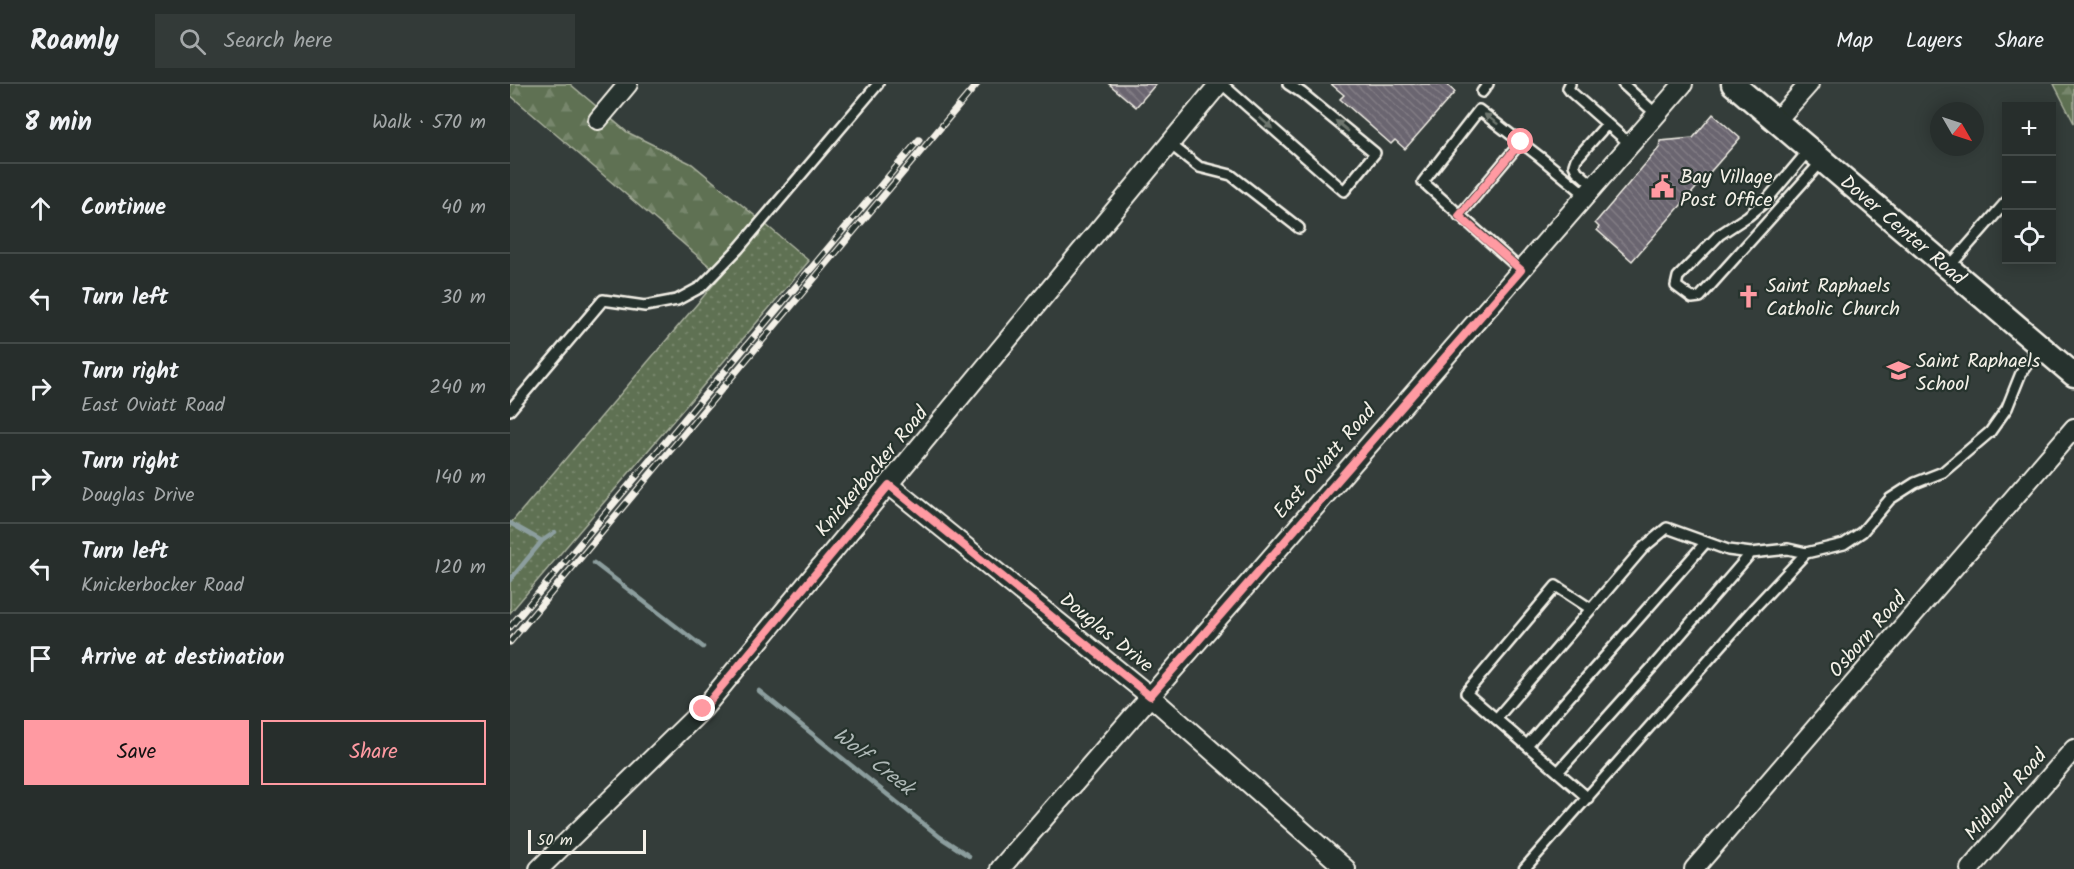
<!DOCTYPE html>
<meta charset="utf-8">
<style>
body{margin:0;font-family:Kalam,sans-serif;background:#333a38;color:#f1f3f6}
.controls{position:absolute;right:18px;top:18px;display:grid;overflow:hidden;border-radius:0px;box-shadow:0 3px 15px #0003}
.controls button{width:54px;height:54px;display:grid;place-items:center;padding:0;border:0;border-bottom:2px solid #434a48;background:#272e2c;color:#f1f3f6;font:30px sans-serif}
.compass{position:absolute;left:1420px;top:18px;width:54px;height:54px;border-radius:50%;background:#272e2c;box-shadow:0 3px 15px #0003;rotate:129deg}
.scale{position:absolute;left:18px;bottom:15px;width:118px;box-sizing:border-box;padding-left:6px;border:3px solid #f4f1e8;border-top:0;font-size:16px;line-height:21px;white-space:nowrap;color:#f4f1e8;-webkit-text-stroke:4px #26332d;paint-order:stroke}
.stop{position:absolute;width:18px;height:18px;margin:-14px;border:4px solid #ff9aa2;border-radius:50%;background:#fff}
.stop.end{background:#ff9aa2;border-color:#fff;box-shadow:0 2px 6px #0008}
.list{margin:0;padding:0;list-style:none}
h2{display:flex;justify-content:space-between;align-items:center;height:78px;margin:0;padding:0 24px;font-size:26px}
h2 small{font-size:20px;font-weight:400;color:#a4a8a9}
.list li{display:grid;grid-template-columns:39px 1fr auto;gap:18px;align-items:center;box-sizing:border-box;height:90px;padding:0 24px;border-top:2px solid #434a48}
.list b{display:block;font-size:22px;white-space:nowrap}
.list p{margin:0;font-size:20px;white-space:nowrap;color:#a4a8a9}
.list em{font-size:20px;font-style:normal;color:#a4a8a9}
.actions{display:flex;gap:12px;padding:18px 24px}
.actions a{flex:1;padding:14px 0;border:2px solid #ff9aa2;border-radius:0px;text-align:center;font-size:21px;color:#ff9aa2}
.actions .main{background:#ff9aa2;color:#111}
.icon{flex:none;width:33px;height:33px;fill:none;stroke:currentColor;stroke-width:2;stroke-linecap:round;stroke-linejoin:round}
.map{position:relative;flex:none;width:1564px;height:785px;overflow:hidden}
header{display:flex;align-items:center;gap:36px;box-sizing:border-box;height:84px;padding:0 30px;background:#272e2c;border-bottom:2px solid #434a48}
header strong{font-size:28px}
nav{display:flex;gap:33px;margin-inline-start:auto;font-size:21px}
.search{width:420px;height:54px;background:#333a38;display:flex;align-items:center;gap:15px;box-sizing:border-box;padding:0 21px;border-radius:0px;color:#a4a8a9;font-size:22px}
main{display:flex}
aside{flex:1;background:#272e2c}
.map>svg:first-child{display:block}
.grass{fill:url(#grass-dots);stroke:#aab19e;stroke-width:1.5}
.forest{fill:url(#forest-firs);stroke:#aab19e;stroke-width:1.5}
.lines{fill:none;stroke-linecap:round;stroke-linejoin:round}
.stream{stroke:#8c9e9e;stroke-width:4.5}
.building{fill:url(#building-back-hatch);stroke:#f4f1e8;stroke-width:1.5}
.service-casing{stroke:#f4f1e8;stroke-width:14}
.minor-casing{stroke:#f4f1e8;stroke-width:22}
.tertiary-casing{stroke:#f4f1e8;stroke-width:27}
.service{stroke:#26332d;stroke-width:9}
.minor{stroke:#26332d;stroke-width:18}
.tertiary{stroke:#26332d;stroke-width:22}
.rail-casing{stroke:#f4f1e8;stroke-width:7}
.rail{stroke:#26332d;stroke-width:4.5;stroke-dasharray:14;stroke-linecap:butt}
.oneway{fill:#6e766e}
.route{stroke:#ff9aa2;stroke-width:8}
.labels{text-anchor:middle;stroke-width:4.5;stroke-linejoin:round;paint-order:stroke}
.poi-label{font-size:20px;fill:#f4f1e8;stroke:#26332d;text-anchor:start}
.street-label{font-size:20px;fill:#f4f1e8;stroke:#26332d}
.water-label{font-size:21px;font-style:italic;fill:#afb9b7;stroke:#26332d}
</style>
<header>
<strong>Roamly</strong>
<div class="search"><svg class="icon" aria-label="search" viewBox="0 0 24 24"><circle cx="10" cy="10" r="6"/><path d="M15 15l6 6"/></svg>Search here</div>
<nav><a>Map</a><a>Layers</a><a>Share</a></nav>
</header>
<main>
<aside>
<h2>8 min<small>Walk · 570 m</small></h2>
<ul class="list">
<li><svg class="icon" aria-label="ahead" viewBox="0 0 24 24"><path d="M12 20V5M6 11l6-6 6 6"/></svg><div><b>Continue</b></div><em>40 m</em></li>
<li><svg class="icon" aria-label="left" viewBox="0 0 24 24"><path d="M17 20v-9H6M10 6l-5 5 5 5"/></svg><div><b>Turn left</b></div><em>30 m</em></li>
<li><svg class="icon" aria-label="right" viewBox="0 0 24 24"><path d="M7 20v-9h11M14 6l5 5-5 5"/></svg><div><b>Turn right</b><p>East Oviatt Road</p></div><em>240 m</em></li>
<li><svg class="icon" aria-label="right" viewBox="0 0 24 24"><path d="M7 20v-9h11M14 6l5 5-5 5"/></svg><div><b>Turn right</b><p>Douglas Drive</p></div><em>140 m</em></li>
<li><svg class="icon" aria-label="left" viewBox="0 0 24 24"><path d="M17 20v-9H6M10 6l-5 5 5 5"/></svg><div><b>Turn left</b><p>Knickerbocker Road</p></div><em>120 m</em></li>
<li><svg class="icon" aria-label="arrive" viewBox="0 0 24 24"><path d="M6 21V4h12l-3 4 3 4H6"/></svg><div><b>Arrive at destination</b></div></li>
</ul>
<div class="actions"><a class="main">Save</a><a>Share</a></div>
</aside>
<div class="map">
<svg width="1564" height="785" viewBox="0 0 1564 785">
<defs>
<pattern id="grass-dots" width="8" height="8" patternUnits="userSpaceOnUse" patternTransform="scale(1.5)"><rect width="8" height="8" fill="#5f7153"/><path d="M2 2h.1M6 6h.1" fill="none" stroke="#77866c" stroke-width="1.8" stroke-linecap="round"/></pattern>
<pattern id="forest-firs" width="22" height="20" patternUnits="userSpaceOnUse" patternTransform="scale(1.5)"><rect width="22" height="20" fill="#5f7153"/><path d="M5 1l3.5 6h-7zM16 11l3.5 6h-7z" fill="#77866c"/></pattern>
<pattern id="building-back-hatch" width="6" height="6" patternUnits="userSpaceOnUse" patternTransform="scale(1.5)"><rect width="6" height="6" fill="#6b656f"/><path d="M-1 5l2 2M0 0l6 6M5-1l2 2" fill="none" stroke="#817c84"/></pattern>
</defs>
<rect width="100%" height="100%" fill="#343d3a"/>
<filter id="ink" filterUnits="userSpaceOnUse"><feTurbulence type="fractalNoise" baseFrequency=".0167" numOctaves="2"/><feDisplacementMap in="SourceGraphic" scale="12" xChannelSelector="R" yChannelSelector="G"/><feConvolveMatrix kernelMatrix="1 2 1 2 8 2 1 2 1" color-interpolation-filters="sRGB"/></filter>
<g filter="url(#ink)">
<!-- grass -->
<path class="grass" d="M 255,140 L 299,177 L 0,529 L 0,440 Z"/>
<!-- forest -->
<path class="forest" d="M 0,0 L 60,0 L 117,48 L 182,80 L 255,140 L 211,192 L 0,11 Z
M 1544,0 L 1564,0 L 1564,39 Z"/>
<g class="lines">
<!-- stream -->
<path class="stream" d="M 0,439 L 32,457 L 45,448
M 84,479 L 193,563
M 0,496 L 32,457
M 249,607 L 430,753 L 459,772"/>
</g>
<!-- building -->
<path class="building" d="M 599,0 L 646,0 L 626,23 Z
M 821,0 L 936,0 L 945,8 L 895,65 L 885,56 L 881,60 L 830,15 L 834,11 Z
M 1203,30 L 1230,54 L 1122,177 L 1087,146 L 1089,143 L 1085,139 L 1149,64 L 1150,57 L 1183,54 Z"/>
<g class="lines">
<defs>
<path id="service" d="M 712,0 L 834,107 L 865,69 L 792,9 L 778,0
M 1060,0 L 1058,4 L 1061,8 L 1120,60
M 1113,0 L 1146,30
M 972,8 L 978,0
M 660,60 L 689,83 L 721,91 L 789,144
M 1299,66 L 1255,118 L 1238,132 L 1209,151 L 1168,193 L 1166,202 L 1182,214 L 1190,213 L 1312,77
M 1084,102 L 1067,87 L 1064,81 L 1066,75 L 1097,40
M 949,132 L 1011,58
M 1439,183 L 1496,118
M 1011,186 L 913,98 L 969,26 L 1030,73 L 1076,111
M 0,326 L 93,216 L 135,222 L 167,216 L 191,203 L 229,164 L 368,0
M 986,635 L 1081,525
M 1017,661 L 1196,458
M 1048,688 L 1146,579 L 1241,469
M 1078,714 L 956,609 L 1046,502 L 1081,525 L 1134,463 L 1157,444 L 1218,466 L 1241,469 L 1278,465 L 1296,469
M 1014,785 L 1246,522 L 1296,469 L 1334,460 L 1352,448 L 1380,415 L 1405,399 L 1433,388 L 1480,348 L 1497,324 L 1511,289 L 1530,262"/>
<path id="minor" d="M 88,36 L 118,0
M 1267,36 L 1299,0
M 379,401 L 640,612 L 836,785
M 29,785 L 193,625 L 709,0
M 490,785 L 1173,0
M 1184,785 L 1564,344
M 1460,785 L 1564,665"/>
<g id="tertiary">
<path id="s1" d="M 1223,0 L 1564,291"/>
</g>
</defs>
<!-- service casing -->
<use href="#service" class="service-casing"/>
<!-- minor casing -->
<use href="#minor" class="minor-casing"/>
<!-- tertiary casing -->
<use href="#tertiary" class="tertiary-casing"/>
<!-- service -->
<use href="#service" class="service"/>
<!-- minor -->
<use href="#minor" class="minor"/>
<!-- tertiary -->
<use href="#tertiary" class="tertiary"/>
<defs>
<path id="rail" d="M 0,543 L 409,56
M 0,558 L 467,0"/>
</defs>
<!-- rail casing -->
<use href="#rail" class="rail-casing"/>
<!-- rail -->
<use href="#rail" class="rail"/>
</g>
<!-- one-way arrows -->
<defs><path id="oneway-solid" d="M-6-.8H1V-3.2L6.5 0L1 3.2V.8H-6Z" transform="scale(1.5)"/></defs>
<g class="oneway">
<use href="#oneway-solid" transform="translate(981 35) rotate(-143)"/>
<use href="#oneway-solid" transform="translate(756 39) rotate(41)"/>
<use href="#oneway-solid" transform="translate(832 42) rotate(-140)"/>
</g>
</g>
<g class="lines" filter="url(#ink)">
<!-- route -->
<path class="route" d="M 193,625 L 379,401 L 640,612 L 1011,186 L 949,132 L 1011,58"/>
</g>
<!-- icons -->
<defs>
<symbol id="civic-bare" viewBox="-9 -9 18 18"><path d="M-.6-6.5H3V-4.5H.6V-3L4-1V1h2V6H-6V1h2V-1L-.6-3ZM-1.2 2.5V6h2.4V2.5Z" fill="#ff9aa2" stroke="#26332d" stroke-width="2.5" paint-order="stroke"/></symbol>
<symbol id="church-bare" viewBox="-9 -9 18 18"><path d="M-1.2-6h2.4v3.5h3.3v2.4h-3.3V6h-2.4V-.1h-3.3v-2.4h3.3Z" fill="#ff9aa2" stroke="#26332d" stroke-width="2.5" paint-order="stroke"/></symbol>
<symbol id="school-bare" viewBox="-9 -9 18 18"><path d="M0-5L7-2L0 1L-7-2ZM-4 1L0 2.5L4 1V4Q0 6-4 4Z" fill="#ff9aa2" stroke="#26332d" stroke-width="2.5" paint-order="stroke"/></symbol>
</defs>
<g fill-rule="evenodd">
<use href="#civic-bare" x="1136" y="86" width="33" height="33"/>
<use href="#church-bare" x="1222" y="196" width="33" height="33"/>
<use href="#school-bare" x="1372" y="270" width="33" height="33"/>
</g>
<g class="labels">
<!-- poi labels -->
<g class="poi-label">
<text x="1170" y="99">Bay Village<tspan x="1170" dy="23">Post Office</tspan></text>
<text x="1256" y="208">Saint Raphaels<tspan x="1256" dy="23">Catholic Church</tspan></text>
<text x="1406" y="283">Saint Raphaels<tspan x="1406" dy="23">School</tspan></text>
</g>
<!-- street labels -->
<g class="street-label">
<text dy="7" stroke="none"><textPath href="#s1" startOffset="224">Dover Center Road</textPath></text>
<text transform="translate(814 377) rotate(-49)" y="7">East Oviatt Road</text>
<text transform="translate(361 387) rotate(-50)" y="7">Knickerbocker Road</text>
<text transform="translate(597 548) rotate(39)" y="7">Douglas Drive</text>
<text transform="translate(1357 550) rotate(-49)" y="7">Osborn Road</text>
<text transform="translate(1495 710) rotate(-49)" y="7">Midland Road</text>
</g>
<!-- water labels -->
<g class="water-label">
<text transform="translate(364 677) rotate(38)" y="7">Wolf Creek</text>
</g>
</g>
</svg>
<div class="controls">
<button>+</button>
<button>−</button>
<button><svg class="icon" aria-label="locate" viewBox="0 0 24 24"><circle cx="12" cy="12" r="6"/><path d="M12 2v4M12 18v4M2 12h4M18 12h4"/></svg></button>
</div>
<svg class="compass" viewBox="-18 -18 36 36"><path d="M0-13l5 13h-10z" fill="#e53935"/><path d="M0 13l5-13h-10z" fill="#a4a8a9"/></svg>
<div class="scale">50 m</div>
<div class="stop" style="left:1011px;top:58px"></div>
<div class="stop end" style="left:193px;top:625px"></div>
</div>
</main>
